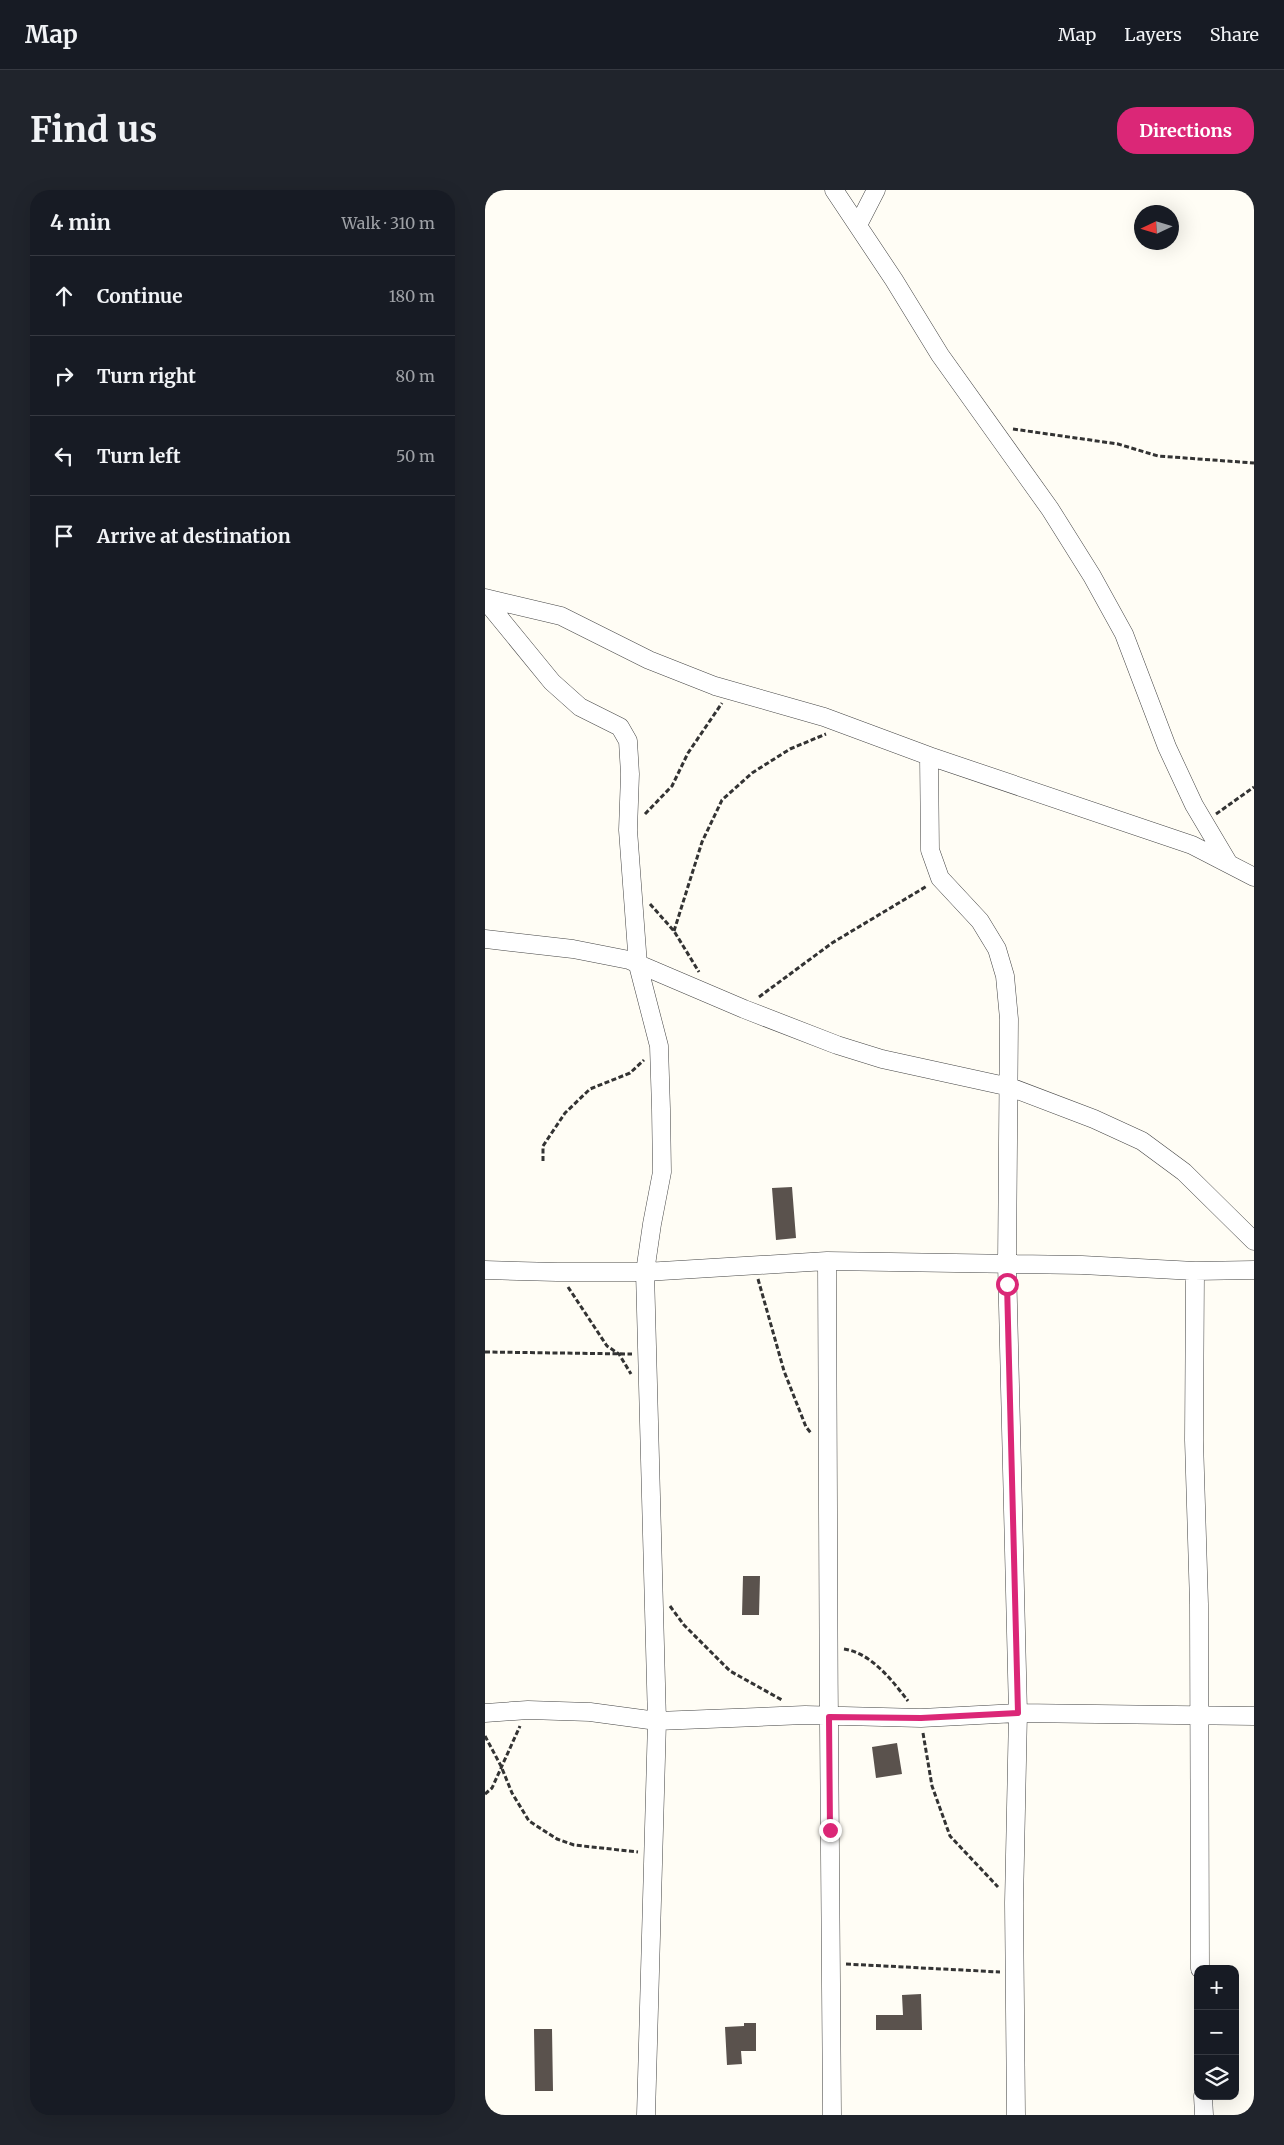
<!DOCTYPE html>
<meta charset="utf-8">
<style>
body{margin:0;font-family:Merriweather,serif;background:#20242c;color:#f1f3f6}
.controls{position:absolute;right:15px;bottom:15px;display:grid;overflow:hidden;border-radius:10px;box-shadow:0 5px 20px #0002}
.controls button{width:45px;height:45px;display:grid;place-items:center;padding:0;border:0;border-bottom:1px solid #363941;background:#171b24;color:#f1f3f6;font:25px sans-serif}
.compass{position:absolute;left:649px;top:15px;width:45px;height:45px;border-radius:50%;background:#171b24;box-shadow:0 5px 20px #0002;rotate:266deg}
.stop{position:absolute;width:15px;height:15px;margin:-11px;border:4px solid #db2777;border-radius:50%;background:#fff}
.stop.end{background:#db2777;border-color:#fff;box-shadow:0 1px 5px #0008}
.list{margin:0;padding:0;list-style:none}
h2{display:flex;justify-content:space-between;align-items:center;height:65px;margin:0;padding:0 20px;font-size:21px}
h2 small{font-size:16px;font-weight:400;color:#9ea1a6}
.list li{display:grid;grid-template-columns:32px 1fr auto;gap:15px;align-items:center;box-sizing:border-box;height:80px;padding:0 20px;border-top:1px solid #363941}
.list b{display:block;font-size:19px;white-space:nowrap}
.list em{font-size:16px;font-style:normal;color:#9ea1a6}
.icon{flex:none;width:28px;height:28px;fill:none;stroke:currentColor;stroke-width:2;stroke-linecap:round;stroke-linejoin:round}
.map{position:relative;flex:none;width:769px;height:1925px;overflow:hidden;border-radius:20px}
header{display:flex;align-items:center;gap:30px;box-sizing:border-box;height:70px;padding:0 25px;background:#171b24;border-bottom:1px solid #363941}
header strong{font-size:24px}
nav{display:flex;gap:28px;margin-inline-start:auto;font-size:18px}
.intro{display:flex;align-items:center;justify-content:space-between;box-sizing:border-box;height:120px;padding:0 30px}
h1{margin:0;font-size:35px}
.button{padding:12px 22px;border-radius:20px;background:#db2777;color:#fff;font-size:18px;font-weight:700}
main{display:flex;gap:30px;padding:0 30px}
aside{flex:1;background:#171b24;border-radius:20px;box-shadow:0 5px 20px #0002}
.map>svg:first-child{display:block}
.building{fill:#5a524d}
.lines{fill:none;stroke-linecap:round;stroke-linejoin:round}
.minor-casing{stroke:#444;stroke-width:19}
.path{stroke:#333;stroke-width:3;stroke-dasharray:5 2.5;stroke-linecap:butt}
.minor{stroke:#fff;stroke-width:18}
.route{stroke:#db2777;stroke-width:6}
</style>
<header>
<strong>Map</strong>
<nav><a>Map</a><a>Layers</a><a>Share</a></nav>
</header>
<div class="intro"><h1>Find us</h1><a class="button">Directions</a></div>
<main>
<aside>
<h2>4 min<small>Walk · 310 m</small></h2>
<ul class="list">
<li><svg class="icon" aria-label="ahead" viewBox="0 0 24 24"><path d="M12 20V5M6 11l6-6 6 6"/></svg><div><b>Continue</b></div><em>180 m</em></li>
<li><svg class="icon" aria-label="right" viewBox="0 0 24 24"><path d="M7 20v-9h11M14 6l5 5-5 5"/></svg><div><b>Turn right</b></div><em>80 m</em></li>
<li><svg class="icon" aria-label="left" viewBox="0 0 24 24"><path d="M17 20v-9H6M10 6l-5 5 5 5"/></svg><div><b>Turn left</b></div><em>50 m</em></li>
<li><svg class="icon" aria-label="arrive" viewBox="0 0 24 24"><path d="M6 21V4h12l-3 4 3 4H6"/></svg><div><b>Arrive at destination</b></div></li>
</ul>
</aside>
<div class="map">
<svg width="769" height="1925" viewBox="0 0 769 1925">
<rect width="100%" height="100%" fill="#fffdf5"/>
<!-- building -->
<path class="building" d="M 307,997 L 311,1048 L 291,1050 L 287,998 Z
M 258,1386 L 275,1386 L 274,1425 L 257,1425 Z
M 412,1553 L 417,1584 L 391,1588 L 387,1557 Z
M 436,1804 L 437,1840 L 391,1840 L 391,1825 L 418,1825 L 417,1805 Z
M 259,1833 L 271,1833 L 271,1861 L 256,1861 L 257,1874 L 242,1875 L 240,1837 L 259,1836 Z
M 49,1839 L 67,1839 L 68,1901 L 50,1901 Z"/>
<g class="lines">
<defs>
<path id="minor" d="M 349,0 L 409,90 L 455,165 L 565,319 L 607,386 L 639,444 L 682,557 L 709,615 L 744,674
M 373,35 L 391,0
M 0,408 L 76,426 L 164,470 L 230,496 L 339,527 L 444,566 L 707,655 L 769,687
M 0,410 L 67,492 L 95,517 L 135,537 L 143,551 L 145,584 L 143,640 L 153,775 L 174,856 L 176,919 L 177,982 L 167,1034 L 160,1082 L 172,1531 L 161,1925
M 444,566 L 445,660 L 455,688 L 495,731 L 512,759 L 520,786 L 524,829 L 522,1074 L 533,1523 L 529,1713 L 531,1925
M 0,749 L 88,759 L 144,770 L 259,819 L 352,855 L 397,869 L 525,897 L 609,929 L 657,951 L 699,982 L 769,1051
M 342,1071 C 341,1356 346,1640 347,1925
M 0,1080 L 72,1082 L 160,1082 L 342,1071 L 597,1075 L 710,1081 L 769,1080
M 710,1081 L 709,1250 L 714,1414 L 715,1779
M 0,1523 L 43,1520 L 105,1522 L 172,1531 L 320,1525 L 436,1528 L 533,1523 L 769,1526
M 718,1906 L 719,1925"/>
</defs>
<!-- minor casing -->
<use href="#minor" class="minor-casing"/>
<!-- path -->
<path class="path" d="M 528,239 L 633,254 L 673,266 L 769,273
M 160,624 L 187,596 L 203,563 L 237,513
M 731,624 L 769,597
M 165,714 L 189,741 L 214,782
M 189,741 L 217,652 L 237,610 L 267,583 L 305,559 L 341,544
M 274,807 L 347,753 L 442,696
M 58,971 L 58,956 L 80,923 L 105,899 L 145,883 L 159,870
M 273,1089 L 299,1181 L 321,1237 L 326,1243
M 83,1097 L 122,1156 L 134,1164 L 146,1184
M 0,1162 L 147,1164
M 185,1416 L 199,1435 L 245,1481 L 297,1510
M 359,1459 C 386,1463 407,1490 423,1511
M 438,1543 L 447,1596 L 465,1646 L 513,1697
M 0,1546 L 16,1576 L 27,1603 L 44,1631 L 72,1649 L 89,1655 L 153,1662
M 0,1604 L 7,1598 L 35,1536
M 361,1774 L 515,1782"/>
<!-- minor -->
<use href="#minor" class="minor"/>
</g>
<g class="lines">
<!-- route -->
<path class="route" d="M 345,1640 L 344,1527 L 436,1528 L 533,1523 L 522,1094"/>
</g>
</svg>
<div class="controls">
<button>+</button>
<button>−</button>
<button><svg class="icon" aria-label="layers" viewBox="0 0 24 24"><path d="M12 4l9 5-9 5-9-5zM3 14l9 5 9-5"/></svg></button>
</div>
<svg class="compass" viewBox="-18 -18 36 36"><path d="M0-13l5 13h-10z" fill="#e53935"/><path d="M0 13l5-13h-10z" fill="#9ea1a6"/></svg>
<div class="stop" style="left:522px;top:1094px"></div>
<div class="stop end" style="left:345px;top:1640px"></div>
</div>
</main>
